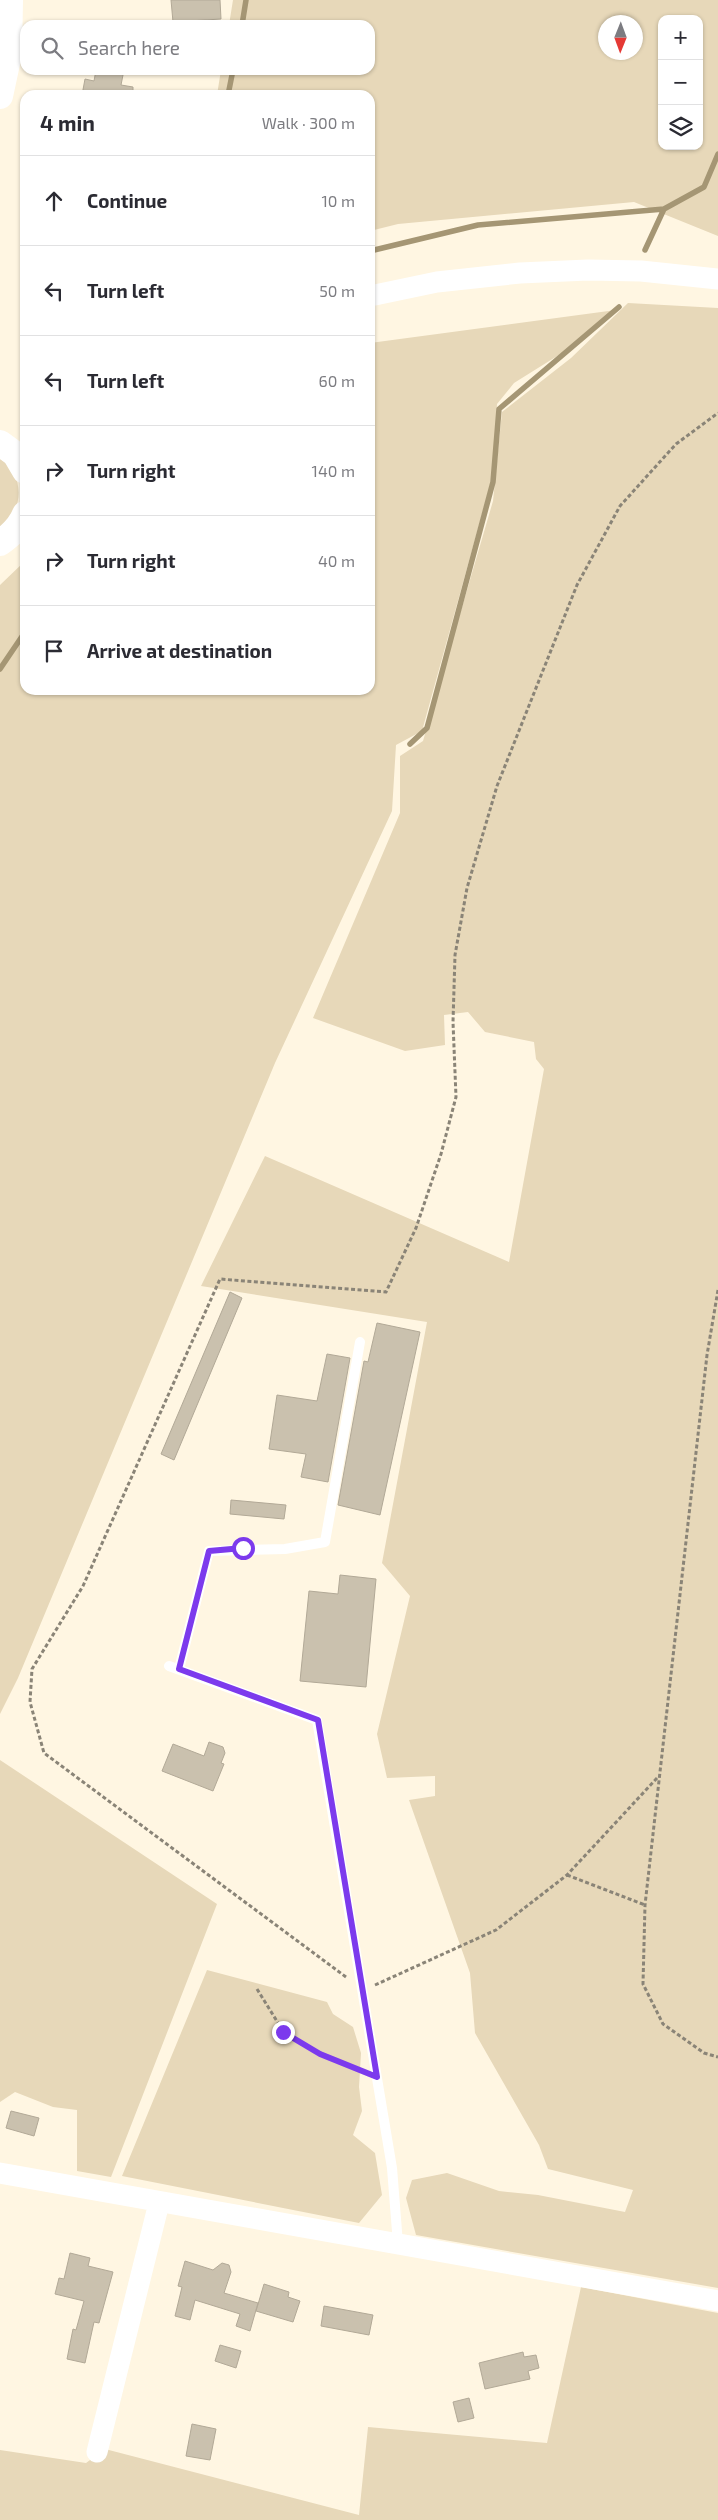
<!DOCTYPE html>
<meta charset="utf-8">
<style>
body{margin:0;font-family:"Exo 2",sans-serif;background:#f7f7f7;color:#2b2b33}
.controls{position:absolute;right:15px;top:15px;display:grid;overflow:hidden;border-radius:10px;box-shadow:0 1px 4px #0004}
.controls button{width:45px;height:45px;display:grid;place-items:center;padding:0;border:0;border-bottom:1px solid #e1e1e2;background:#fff;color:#2b2b33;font:25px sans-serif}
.compass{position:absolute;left:598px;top:15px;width:45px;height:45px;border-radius:50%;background:#fff;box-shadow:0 1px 4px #0004;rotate:181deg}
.stop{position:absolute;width:15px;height:15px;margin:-11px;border:4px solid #7c3aed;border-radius:50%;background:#fff}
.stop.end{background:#7c3aed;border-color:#fff;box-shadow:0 1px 5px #0008}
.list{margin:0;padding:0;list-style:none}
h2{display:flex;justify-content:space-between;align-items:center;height:65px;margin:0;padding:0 20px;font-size:21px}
h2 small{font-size:16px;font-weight:400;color:#7c7c81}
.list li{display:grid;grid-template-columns:32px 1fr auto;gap:15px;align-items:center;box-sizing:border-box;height:90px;padding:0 20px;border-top:1px solid #e1e1e2}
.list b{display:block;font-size:19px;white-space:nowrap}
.list em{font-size:16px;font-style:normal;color:#7c7c81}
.icon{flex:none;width:28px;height:28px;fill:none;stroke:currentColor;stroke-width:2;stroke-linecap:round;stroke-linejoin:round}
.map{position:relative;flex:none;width:718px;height:2520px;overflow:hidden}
.search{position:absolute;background:#fff;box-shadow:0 1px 4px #0004;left:20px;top:20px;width:355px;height:55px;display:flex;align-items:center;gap:12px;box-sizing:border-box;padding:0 18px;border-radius:15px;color:#7c7c81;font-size:19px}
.panel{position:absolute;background:#fff;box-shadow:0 1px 4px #0004;left:20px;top:90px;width:355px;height:605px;border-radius:15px}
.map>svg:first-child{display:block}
.green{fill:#e7d8b9;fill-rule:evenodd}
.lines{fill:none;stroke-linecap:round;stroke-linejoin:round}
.stream{stroke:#a59674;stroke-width:5.5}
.building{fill:#cac1ae;stroke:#b2a997}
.path{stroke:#8a8477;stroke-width:3;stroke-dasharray:4 2.5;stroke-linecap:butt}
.service{stroke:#fff;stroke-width:10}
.minor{stroke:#fff;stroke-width:21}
.tertiary{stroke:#fff;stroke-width:26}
.route{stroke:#7c3aed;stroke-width:6}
</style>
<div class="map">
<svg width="718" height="2520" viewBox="0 0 718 2520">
<rect width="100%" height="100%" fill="#fff6e2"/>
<!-- green -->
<path class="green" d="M 233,0 L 718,0 L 718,236 L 634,202 L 398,224 L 370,231 L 370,95 L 217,95 L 221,70 L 370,70 L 370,25 L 229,25 ZM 662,19 L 699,19 L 699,146 L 662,146 ZM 606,22 L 636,22 L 636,52 L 606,52 Z
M 25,228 L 25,304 L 20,294 Z
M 628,303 L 718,308 L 718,2288 L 416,2235 L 406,2198 L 412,2180 L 447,2173 L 499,2191 L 538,2195 L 625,2212 L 633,2190 L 548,2169 L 539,2145 L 475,2033 L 470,1973 L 409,1800 L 435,1796 L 435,1776 L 387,1778 L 377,1734 L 410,1596 L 382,1563 L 427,1322 L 201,1286 L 265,1156 L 509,1262 L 544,1069 L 536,1059 L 534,1042 L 485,1032 L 468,1012 L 444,1015 L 445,1045 L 405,1051 L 313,1018 L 400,813 L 400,756 L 423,741 L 493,501 L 502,412 L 571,358 Z
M 616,310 L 570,348 L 514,383 L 497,404 L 493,474 L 422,731 L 396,745 L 392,811 L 275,1063 L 18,1678 L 0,1714 L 0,585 L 25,561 L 25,690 L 370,690 L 370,343 Z
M 0,459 C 19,469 23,494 14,513 C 11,518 4,523 0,528 Z
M 0,1760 L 217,1904 L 111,2177 L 77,2171 L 77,2110 L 53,2107 L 15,2092 L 0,2102 Z
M 207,1970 L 327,2002 L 333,2014 L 353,2027 L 361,2053 L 359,2087 L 362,2111 L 353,2135 L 375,2153 L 382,2195 L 359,2223 L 122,2176 Z
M 581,2287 L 718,2313 L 718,2520 L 0,2520 L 0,2450 L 86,2463 L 105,2449 L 359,2515 L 368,2427 L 547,2443 Z"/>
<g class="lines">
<!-- stream -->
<path class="stream" d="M 242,25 L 246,0
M 228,95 L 233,70
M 645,250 L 664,209 L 704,187 L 718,154
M 370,251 L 478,225 L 664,209
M 0,669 L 25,632
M 410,744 L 427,728 L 493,482 L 499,409 L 619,307"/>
</g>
<!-- building -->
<path class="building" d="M 171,0 L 220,0 L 221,19 L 173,22 Z
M 96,70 L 124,70 L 121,85 L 133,87 L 133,95 L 82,95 L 85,79 L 94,81 Z
M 230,1292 L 242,1298 L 174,1460 L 161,1454 Z
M 377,1323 L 420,1332 L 380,1515 L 338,1505 L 364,1361 L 368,1362 Z
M 327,1354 L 350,1358 L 328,1482 L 301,1477 L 306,1454 L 269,1449 L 277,1395 L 317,1401 Z
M 231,1500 L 286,1505 L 284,1519 L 230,1514 Z
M 340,1575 L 376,1579 L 366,1687 L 300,1681 L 309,1591 L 338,1594 Z
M 209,1742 L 223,1747 L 225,1753 L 221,1763 L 224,1764 L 213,1791 L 162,1771 L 173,1744 L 204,1756 Z
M 11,2111 L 39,2118 L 34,2136 L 6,2128 Z
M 70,2253 L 90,2258 L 88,2266 L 113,2272 L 99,2323 L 94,2322 L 85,2363 L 67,2359 L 73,2329 L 76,2330 L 84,2301 L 55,2294 L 59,2278 L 64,2279 Z
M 185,2261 L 213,2270 L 222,2263 L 229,2265 L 231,2272 L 224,2293 L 258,2303 L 250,2331 L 236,2326 L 240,2314 L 195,2300 L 190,2320 L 175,2316 L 182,2287 L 178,2286 Z
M 264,2284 L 289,2292 L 288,2297 L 300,2301 L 293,2322 L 256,2311 Z
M 324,2306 L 373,2315 L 369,2335 L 321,2326 Z
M 220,2345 L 241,2351 L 236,2368 L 215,2361 Z
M 523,2352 L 524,2357 L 536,2355 L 539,2368 L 528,2371 L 530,2379 L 485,2389 L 479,2363 Z
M 469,2398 L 474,2418 L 458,2422 L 453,2402 Z
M 192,2424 L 216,2429 L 210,2460 L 186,2456 Z"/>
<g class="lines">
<!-- path -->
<path class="path" d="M 718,1290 L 707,1355 L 645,1905 L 643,1984 L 663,2024 L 704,2053 L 718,2057
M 567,1875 L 645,1905
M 346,1977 L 44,1753 L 30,1702 L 32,1669 L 83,1586 L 220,1279 L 386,1292 L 416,1228 L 441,1154 L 456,1097 L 453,1022 L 455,955 L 467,888 L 497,786 L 577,585 L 620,506 L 676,444 L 718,413
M 375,1985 L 496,1930 L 567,1875 L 658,1777
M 257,1989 L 283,2031 L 320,2054 L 364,2071"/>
<!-- service -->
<path class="service" d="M 169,1666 L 317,1720 L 392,2168 L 398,2244
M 179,1669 L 209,1551 L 285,1549 L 325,1542 L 360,1342"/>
<!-- minor -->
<path class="minor" d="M 370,296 L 437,282 L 520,273 L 588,270 L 641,271 L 718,279
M 0,2173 L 718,2301
M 97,2452 L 159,2203"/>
<!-- tertiary -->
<path class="tertiary" d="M 0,96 L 9,54 L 10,0
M 0,443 L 15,454 L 25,471
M 0,543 C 11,535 20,527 25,514"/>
</g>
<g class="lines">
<!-- route -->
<path class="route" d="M 243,1548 L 209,1551 L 179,1669 L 318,1720 L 377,2077 L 320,2054 L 283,2032"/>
</g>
</svg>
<div class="controls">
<button>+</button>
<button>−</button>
<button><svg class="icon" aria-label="layers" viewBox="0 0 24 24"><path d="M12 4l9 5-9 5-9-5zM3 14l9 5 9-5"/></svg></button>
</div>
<svg class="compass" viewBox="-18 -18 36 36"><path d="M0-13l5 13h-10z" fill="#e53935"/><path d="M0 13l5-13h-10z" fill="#7c7c81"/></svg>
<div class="stop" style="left:243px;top:1548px"></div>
<div class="stop end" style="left:283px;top:2032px"></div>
<div class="search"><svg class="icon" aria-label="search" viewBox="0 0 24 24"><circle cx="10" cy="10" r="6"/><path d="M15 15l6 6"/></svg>Search here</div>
<section class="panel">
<h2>4 min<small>Walk · 300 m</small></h2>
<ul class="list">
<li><svg class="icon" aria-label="ahead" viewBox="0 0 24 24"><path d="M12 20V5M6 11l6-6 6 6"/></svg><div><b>Continue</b></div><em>10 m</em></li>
<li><svg class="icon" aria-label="left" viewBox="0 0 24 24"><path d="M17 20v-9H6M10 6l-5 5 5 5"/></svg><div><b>Turn left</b></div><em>50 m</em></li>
<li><svg class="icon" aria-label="left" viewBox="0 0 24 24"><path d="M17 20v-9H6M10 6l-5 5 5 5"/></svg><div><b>Turn left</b></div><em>60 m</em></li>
<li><svg class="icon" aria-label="right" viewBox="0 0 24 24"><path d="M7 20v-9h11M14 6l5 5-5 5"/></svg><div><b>Turn right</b></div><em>140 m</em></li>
<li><svg class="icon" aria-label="right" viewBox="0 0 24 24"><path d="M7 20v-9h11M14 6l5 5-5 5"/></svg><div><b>Turn right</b></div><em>40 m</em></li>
<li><svg class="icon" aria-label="arrive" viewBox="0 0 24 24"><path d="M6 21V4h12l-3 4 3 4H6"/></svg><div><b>Arrive at destination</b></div></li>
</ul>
</section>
</div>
